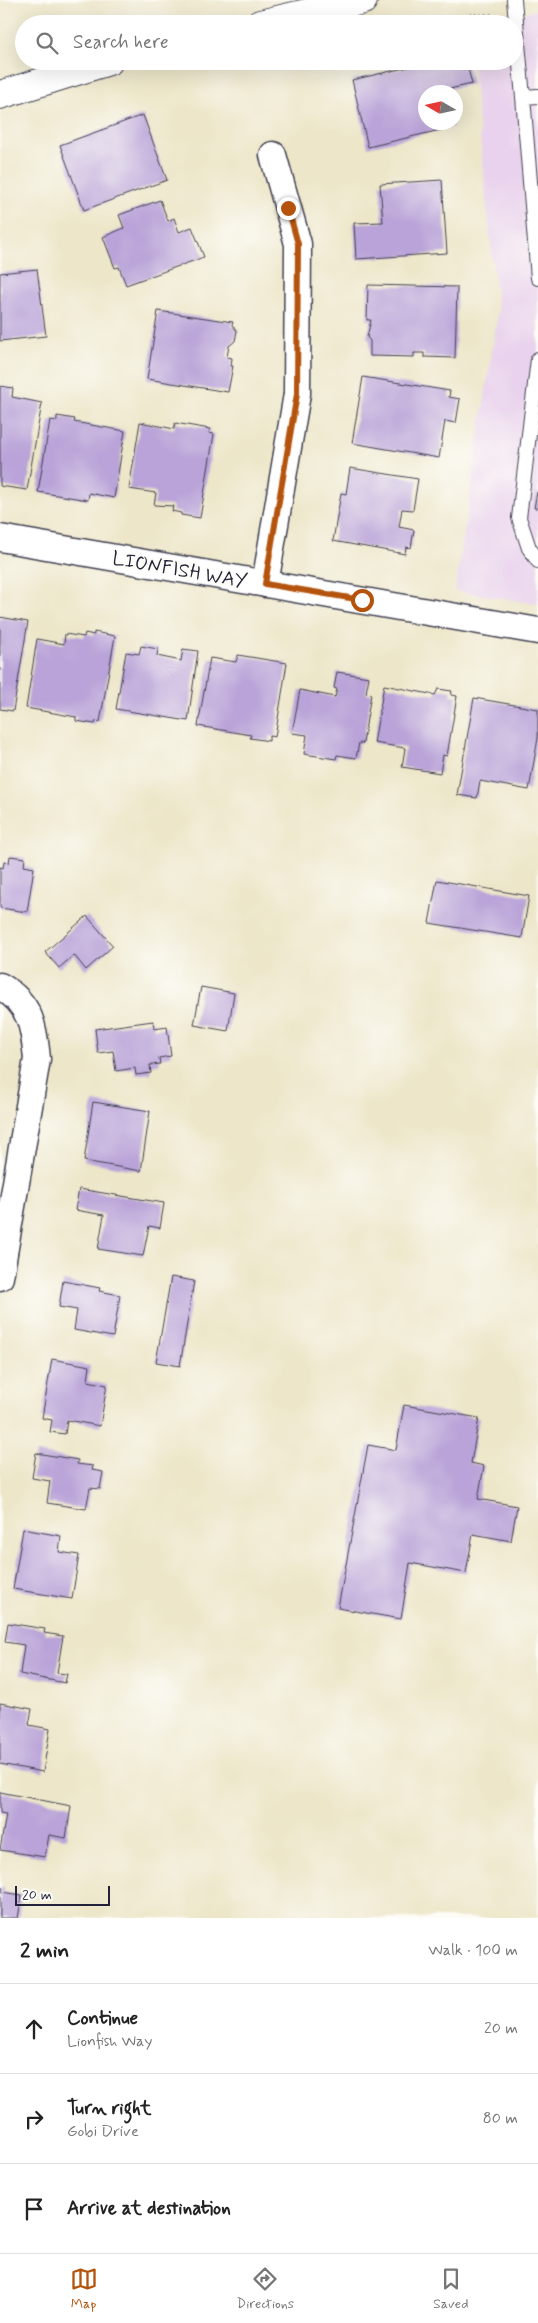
<!DOCTYPE html>
<meta charset="utf-8">
<style>
body{margin:0;font-family:Mynerve,sans-serif;background:#f2f2f2;color:#222}
.compass{position:absolute;left:418px;top:85px;width:45px;height:45px;border-radius:50%;background:#fff;box-shadow:0 5px 20px #0002;rotate:279deg}
.scale{position:absolute;left:15px;bottom:12px;width:95px;box-sizing:border-box;padding-left:5px;border:2px solid #22223b;border-top:0;font-size:14px;line-height:18px;white-space:nowrap;color:#22223b;-webkit-text-stroke:4px #fdfcf7;paint-order:stroke}
.stop{position:absolute;width:15px;height:15px;margin:-11px;border:4px solid #b45309;border-radius:50%;background:#fff}
.stop.end{background:#b45309;border-color:#fff;box-shadow:0 1px 5px #0008}
.list{margin:0;padding:0;list-style:none}
h2{display:flex;justify-content:space-between;align-items:center;height:65px;margin:0;padding:0 20px;font-size:21px}
h2 small{font-size:16px;font-weight:400;color:#767676}
.list li{display:grid;grid-template-columns:32px 1fr auto;gap:15px;align-items:center;box-sizing:border-box;height:90px;padding:0 20px;border-top:1px solid #e0e0e0}
.list b{display:block;font-size:19px;white-space:nowrap}
.list p{margin:0;font-size:16px;white-space:nowrap;color:#767676}
.list em{font-size:16px;font-style:normal;color:#767676}
.icon{flex:none;width:28px;height:28px;fill:none;stroke:currentColor;stroke-width:2;stroke-linecap:round;stroke-linejoin:round}
.map{position:relative;flex:none;width:538px;height:1918px;overflow:hidden}
.search{position:absolute;background:#fff;box-shadow:0 5px 20px #0002;left:15px;right:15px;top:15px;height:55px;display:flex;align-items:center;gap:12px;box-sizing:border-box;padding:0 18px;border-radius:28px;color:#767676;font-size:19px}
.sheet{height:335px;background:#fff}
nav{display:flex;justify-content:space-around;align-items:center;box-sizing:border-box;height:70px;border-top:1px solid #e0e0e0;background:#fff;font-size:14px;color:#767676}
nav a{display:grid;justify-items:center;gap:2px}
nav .on{color:#b45309}
.map>svg:first-child{display:block}
.built{fill:#e9d2ed}
.building{fill:#b9a3d8}
.lines{fill:none;stroke-linecap:round;stroke-linejoin:round}
.lane-casing{stroke:#403f50;stroke-width:16}
.street-casing{stroke:#403f50;stroke-width:29}
.secondary-casing{stroke:#403f50;stroke-width:30}
.path{stroke:#403f50;stroke-width:3;stroke-dasharray:1 4;stroke-linecap:butt}
.lane{stroke:#fff;stroke-width:14}
.street{stroke:#fff;stroke-width:26}
.secondary{stroke:#fff;stroke-width:28}
.route{stroke:#b45309;stroke-width:6}
.labels{text-anchor:middle;stroke-width:4;stroke-linejoin:round;paint-order:stroke}
.street-label{font-size:20px;fill:#22223b;stroke:#fdfcf7}
</style>
<div class="map">
<svg width="538" height="1918" viewBox="0 0 538 1918">
<rect width="100%" height="100%" fill="#fdfcf7"/>
<filter id="ink" filterUnits="userSpaceOnUse"><feTurbulence type="fractalNoise" baseFrequency=".02" numOctaves="2"/><feDisplacementMap in="SourceGraphic" scale="10" xChannelSelector="R" yChannelSelector="G"/><feConvolveMatrix kernelMatrix="1 2 1 2 8 2 1 2 1" color-interpolation-filters="sRGB"/></filter>
<filter id="wash" filterUnits="userSpaceOnUse"><feTurbulence type="fractalNoise" baseFrequency=".0096" numOctaves="4" result="noise"/><feDisplacementMap in="SourceGraphic" scale="20" xChannelSelector="R" yChannelSelector="G"/><feGaussianBlur stdDeviation="1.12" result="paint"/><feColorMatrix in="noise" values="0 0 0 0 0 0 0 0 0 0 0 0 0 0 0 0 0 1.4 0 .05"/><feComposite in="paint" operator="in"/></filter>
<g filter="url(#wash)">
<rect width="100%" height="100%" fill="#ede6c9"/>
<!-- built -->
<path class="built" d="M 538,10 L 538,604 L 455,591 L 498,312 L 472,61 L 514,61 L 514,24 L 469,24 Z"/>
<g id="blocks">
<!-- building -->
<path class="building" d="M 412,61 L 427,61 L 427,63 L 437,61 L 439,67 L 466,61 L 472,84 L 445,90 L 445,92 L 426,92 L 426,122 L 452,122 L 453,127 L 368,147 L 352,80 L 413,66 Z
M 143,115 L 167,180 L 84,210 L 60,145 Z
M 442,180 L 447,253 L 356,259 L 354,223 L 383,222 L 380,184 Z
M 160,200 L 168,221 L 174,218 L 179,232 L 192,227 L 204,257 L 126,285 L 119,267 L 115,268 L 103,237 L 124,228 L 119,215 Z
M 37,269 L 46,336 L 0,341 L 0,273 Z
M 368,285 L 457,287 L 455,358 L 424,357 L 424,353 L 414,353 L 414,357 L 370,356 L 370,341 L 367,337 L 371,320 L 367,320 Z
M 158,311 L 233,322 L 232,325 L 237,331 L 235,341 L 229,346 L 227,357 L 232,358 L 231,366 L 233,366 L 228,392 L 147,379 Z
M 363,377 L 450,391 L 449,397 L 460,399 L 456,423 L 445,421 L 439,458 L 352,443 Z
M 0,386 L 13,388 L 12,397 L 42,403 L 27,490 L 0,486 Z
M 57,416 L 75,419 L 74,422 L 125,431 L 114,498 L 89,493 L 88,500 L 38,492 L 50,420 L 57,421 Z
M 140,422 L 174,429 L 175,423 L 210,429 L 209,433 L 214,434 L 200,518 L 181,515 L 181,513 L 172,511 L 173,506 L 154,505 L 156,493 L 129,489 Z
M 350,468 L 418,479 L 413,510 L 402,509 L 399,527 L 414,530 L 411,548 L 406,547 L 405,554 L 333,541 L 341,493 L 346,494 Z
M 537,492 L 538,492 L 538,508 L 534,508 Z
M 0,617 L 28,622 L 13,711 L 0,709 Z
M 94,632 L 115,636 L 100,722 L 96,721 L 95,724 L 76,721 L 76,717 L 26,708 L 37,639 L 64,644 L 65,634 L 84,637 L 85,633 L 94,635 Z
M 141,646 L 158,649 L 157,656 L 181,661 L 183,649 L 198,651 L 188,721 L 116,709 L 126,652 L 139,654 Z
M 238,655 L 287,663 L 275,737 L 269,736 L 269,741 L 250,738 L 251,735 L 198,726 L 210,658 L 236,662 Z
M 337,672 L 369,677 L 366,693 L 371,694 L 363,743 L 359,743 L 356,758 L 337,755 L 336,759 L 304,754 L 307,735 L 292,733 L 300,690 L 335,697 L 337,689 L 334,688 Z
M 384,685 L 435,695 L 438,689 L 452,691 L 451,695 L 457,696 L 447,756 L 443,755 L 440,773 L 402,767 L 405,748 L 374,743 Z
M 474,698 L 538,709 L 538,738 L 529,790 L 480,781 L 477,798 L 457,795 Z
M 10,856 L 25,858 L 24,866 L 34,868 L 27,912 L 0,908 L 0,867 L 3,868 L 4,862 L 9,863 Z
M 437,880 L 529,896 L 522,938 L 429,923 Z
M 87,916 L 113,946 L 86,970 L 74,955 L 59,968 L 45,952 Z
M 201,987 L 234,993 L 228,1031 L 194,1025 Z
M 153,1021 L 154,1029 L 167,1027 L 171,1056 L 159,1058 L 160,1064 L 150,1065 L 151,1073 L 136,1075 L 135,1068 L 116,1071 L 113,1051 L 98,1053 L 95,1029 Z
M 93,1102 L 150,1111 L 141,1171 L 84,1161 Z
M 79,1189 L 164,1203 L 160,1228 L 149,1226 L 143,1256 L 98,1249 L 104,1215 L 75,1210 Z
M 171,1277 L 194,1281 L 180,1366 L 156,1362 Z
M 63,1281 L 100,1288 L 99,1291 L 120,1295 L 113,1337 L 74,1330 L 77,1310 L 59,1307 Z
M 52,1359 L 90,1366 L 88,1381 L 107,1385 L 100,1426 L 67,1420 L 65,1434 L 50,1432 L 52,1420 L 42,1418 Z
M 404,1405 L 479,1418 L 471,1463 L 484,1466 L 478,1499 L 517,1506 L 511,1541 L 473,1534 L 466,1573 L 410,1563 L 401,1619 L 338,1608 L 368,1445 L 396,1450 Z
M 36,1453 L 78,1460 L 77,1464 L 93,1466 L 92,1470 L 103,1472 L 100,1489 L 90,1488 L 86,1509 L 47,1503 L 50,1481 L 32,1478 Z
M 23,1529 L 61,1536 L 59,1552 L 79,1555 L 72,1599 L 13,1589 Z
M 8,1623 L 45,1629 L 44,1633 L 63,1636 L 57,1673 L 67,1674 L 65,1683 L 20,1674 L 24,1645 L 5,1642 Z
M 0,1703 L 32,1709 L 29,1725 L 50,1729 L 43,1772 L 0,1764 Z
M 0,1792 L 71,1806 L 66,1838 L 49,1835 L 45,1857 L 0,1850 L 6,1814 L 0,1813 Z
M 0,1887 L 3,1888 L 2,1892 L 22,1895 L 18,1918 L 0,1918 Z"/>
</g>
</g>
<g filter="url(#ink)">
<use href="#blocks" fill-opacity="0" stroke="#403f50" stroke-width="1"/>
<g class="lines">
<defs>
<path id="lane" d="M 514,0 L 523,97
M 538,96 L 523,97 L 538,278
M 538,359 L 519,518 L 529,548 L 538,561"/>
<path id="street" d="M 0,538 L 538,631
M 265,584 L 297,394 L 298,244 L 273,155
M 0,986 C 31,1004 34,1027 37,1059 L 0,1277"/>
<path id="secondary" d="M 260,24 L 363,0
M 0,95 L 109,61"/>
</defs>
<!-- lane casing -->
<use href="#lane" class="lane-casing"/>
<!-- street casing -->
<use href="#street" class="street-casing"/>
<!-- secondary casing -->
<use href="#secondary" class="secondary-casing"/>
<!-- path -->
<path class="path" d="M 470,15 L 492,15"/>
<!-- lane -->
<use href="#lane" class="lane"/>
<!-- street -->
<use href="#street" class="street"/>
<!-- secondary -->
<use href="#secondary" class="secondary"/>
</g>
</g>
<g class="lines" filter="url(#ink)">
<!-- route -->
<path class="route" d="M 288,208 L 298,244 L 297,394 L 265,584 L 362,600"/>
</g>
<g class="labels">
<!-- street labels -->
<g class="street-label">
<text transform="translate(180 569) rotate(10)" y="7">LIONFISH WAY</text>
</g>
</g>
</svg>
<svg class="compass" viewBox="-18 -18 36 36"><path d="M0-13l5 13h-10z" fill="#e53935"/><path d="M0 13l5-13h-10z" fill="#767676"/></svg>
<div class="scale">20 m</div>
<div class="stop" style="left:362px;top:600px"></div>
<div class="stop end" style="left:288px;top:208px"></div>
<div class="search"><svg class="icon" aria-label="search" viewBox="0 0 24 24"><circle cx="10" cy="10" r="6"/><path d="M15 15l6 6"/></svg>Search here</div>
</div>
<section class="sheet">
<h2>2 min<small>Walk · 100 m</small></h2>
<ul class="list">
<li><svg class="icon" aria-label="ahead" viewBox="0 0 24 24"><path d="M12 20V5M6 11l6-6 6 6"/></svg><div><b>Continue</b><p>Lionfish Way</p></div><em>20 m</em></li>
<li><svg class="icon" aria-label="right" viewBox="0 0 24 24"><path d="M7 20v-9h11M14 6l5 5-5 5"/></svg><div><b>Turn right</b><p>Gobi Drive</p></div><em>80 m</em></li>
<li><svg class="icon" aria-label="arrive" viewBox="0 0 24 24"><path d="M6 21V4h12l-3 4 3 4H6"/></svg><div><b>Arrive at destination</b></div></li>
</ul>
</section>
<nav>
<a class="on"><svg class="icon" aria-label="map" viewBox="0 0 24 24"><path d="M3 6l6-2 6 2 6-2v14l-6 2-6-2-6 2zM9 4v14M15 6v14"/></svg>Map</a>
<a><svg class="icon" aria-label="directions" viewBox="0 0 24 24"><path d="M12 3l9 9-9 9-9-9zM9 14v-3h6M13 9l2 2-2 2"/></svg>Directions</a>
<a><svg class="icon" aria-label="saved" viewBox="0 0 24 24"><path d="M7 4h10v16l-5-4-5 4z"/></svg>Saved</a>
</nav>
